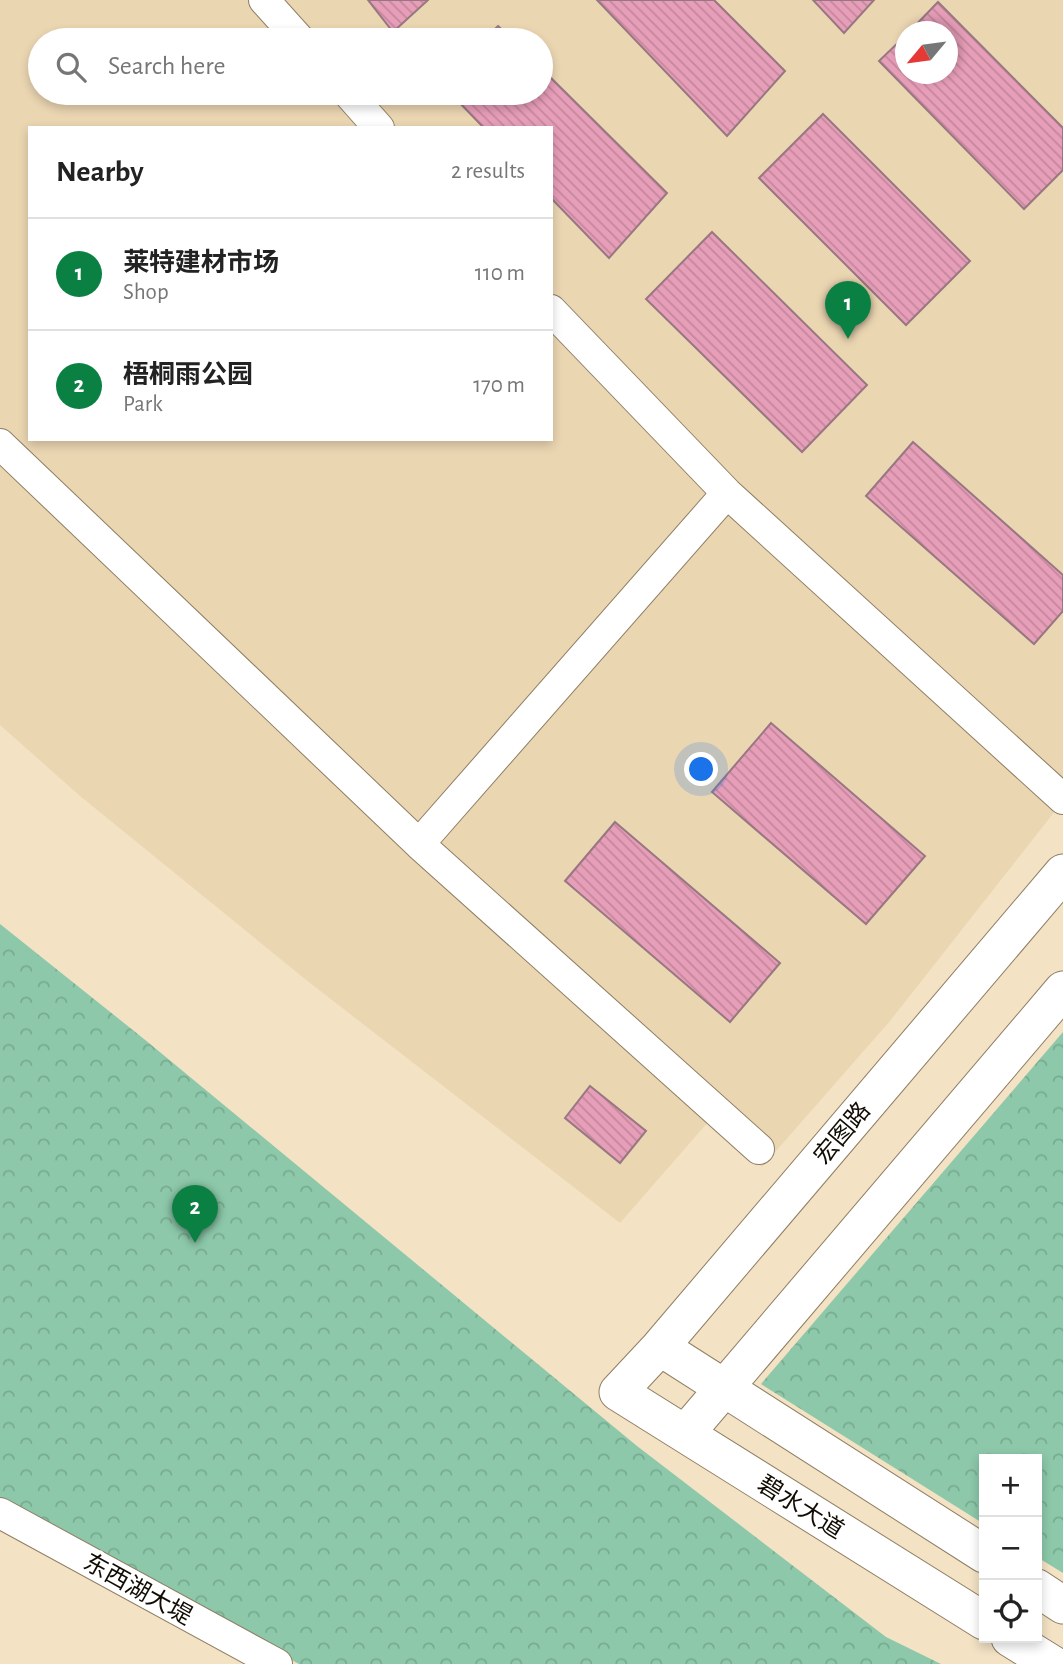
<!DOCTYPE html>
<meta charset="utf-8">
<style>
body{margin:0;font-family:"Alegreya Sans","Noto Sans SC",sans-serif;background:#f2f2f2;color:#222}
.controls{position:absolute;right:21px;bottom:21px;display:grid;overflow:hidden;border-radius:0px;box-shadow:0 4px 10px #0003}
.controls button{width:63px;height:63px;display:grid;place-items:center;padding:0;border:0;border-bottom:2px solid #e0e0e0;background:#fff;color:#222;font:35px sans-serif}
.compass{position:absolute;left:895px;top:21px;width:63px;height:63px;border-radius:50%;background:#fff;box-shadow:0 4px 10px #0003;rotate:241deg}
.you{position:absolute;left:702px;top:770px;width:24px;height:24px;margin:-18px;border:5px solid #fff;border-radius:50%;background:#1a73e8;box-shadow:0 0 0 10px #1a73e833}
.badge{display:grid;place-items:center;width:46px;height:46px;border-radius:50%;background:#0b8043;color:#fff;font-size:23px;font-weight:700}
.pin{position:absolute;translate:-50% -58px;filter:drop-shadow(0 2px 4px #0008)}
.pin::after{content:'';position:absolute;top:37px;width:24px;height:21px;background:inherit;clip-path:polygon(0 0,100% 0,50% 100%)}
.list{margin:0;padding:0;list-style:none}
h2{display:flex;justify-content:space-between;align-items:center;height:91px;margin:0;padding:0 28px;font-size:30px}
h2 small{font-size:23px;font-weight:400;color:#767676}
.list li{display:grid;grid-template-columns:46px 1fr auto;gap:21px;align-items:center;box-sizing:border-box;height:112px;padding:0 28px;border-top:2px solid #e0e0e0}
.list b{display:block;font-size:26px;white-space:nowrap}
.list p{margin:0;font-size:23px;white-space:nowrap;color:#767676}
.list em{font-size:23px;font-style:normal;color:#767676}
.icon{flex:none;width:38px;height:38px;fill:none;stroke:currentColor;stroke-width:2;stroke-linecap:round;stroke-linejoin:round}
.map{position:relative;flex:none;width:1063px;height:1664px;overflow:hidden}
.search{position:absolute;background:#fff;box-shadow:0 4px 10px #0003;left:28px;top:28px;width:525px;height:77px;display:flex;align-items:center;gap:18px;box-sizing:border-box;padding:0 24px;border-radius:38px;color:#767676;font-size:26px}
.panel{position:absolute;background:#fff;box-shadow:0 4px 10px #0003;left:28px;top:126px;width:525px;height:315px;border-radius:0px}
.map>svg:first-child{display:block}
.built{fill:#ebd6b2;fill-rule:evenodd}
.park{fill:url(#park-crowns)}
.building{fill:url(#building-back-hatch);stroke:#987782;stroke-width:2}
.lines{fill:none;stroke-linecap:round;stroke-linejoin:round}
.minor-casing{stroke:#8e7e63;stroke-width:32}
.major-casing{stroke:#8e7e63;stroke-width:39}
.minor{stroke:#fff;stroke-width:30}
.major{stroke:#fff;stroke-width:37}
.labels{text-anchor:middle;stroke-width:7;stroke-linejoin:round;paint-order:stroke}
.street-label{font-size:24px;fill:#110c03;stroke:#fff}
</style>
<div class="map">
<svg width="1063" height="1664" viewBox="0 0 1063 1664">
<defs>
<pattern id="park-crowns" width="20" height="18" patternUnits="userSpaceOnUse" patternTransform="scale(1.75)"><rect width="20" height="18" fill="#8cc8a9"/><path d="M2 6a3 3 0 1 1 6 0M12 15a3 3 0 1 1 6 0" fill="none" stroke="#78ab90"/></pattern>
<pattern id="building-back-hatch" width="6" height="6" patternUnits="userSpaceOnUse" patternTransform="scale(1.75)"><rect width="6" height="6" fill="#e79eb8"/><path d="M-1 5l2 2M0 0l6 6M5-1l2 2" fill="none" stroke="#c5879d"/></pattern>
</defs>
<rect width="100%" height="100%" fill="#f3e2c4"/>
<!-- built -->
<path class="built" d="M 0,0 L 1063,0 L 1063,801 L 890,1021 L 762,1167 L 709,1121 L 620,1223 L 310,983 L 80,796 L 0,725 ZM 906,32 L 948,32 L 948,74 L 906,74 ZM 40,40 L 541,40 L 541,93 L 40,93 ZM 30,128 L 551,128 L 551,439 L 30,439 Z"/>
<!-- park -->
<path class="park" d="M 0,924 L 144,1039 L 637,1446 L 886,1637 L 941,1664 L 299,1664 L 0,1502 Z
M 1063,1032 L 1063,1573 L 1037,1557 L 1037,1459 L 984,1459 L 984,1524 L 761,1384 Z"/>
<!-- building -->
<path class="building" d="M 368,0 L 428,0 L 393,32 Z
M 597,0 L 714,0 L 785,71 L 727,136 Z
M 813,0 L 874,0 L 844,33 Z
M 938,2 L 1063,128 L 1063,170 L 1024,209 L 879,61 L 906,35 L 906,74 L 948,74 L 948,32 L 909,32 Z
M 498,26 L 513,40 L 483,40 Z
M 541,68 L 667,193 L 609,258 L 551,198 L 551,128 L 484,128 L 450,93 L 541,93 Z
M 823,114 L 970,261 L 906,325 L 759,178 Z
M 712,232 L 867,385 L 802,452 L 646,299 Z
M 913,442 L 1063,575 L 1063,611 L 1034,644 L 866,496 Z
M 771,723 L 925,856 L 866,924 L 712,792 Z
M 615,822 L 780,963 L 730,1022 L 565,881 Z
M 590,1086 L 646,1131 L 620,1163 L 565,1118 Z"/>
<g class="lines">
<defs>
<path id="minor" d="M 264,0 L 300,40
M 348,93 L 379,128
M 551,310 L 727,493 L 1063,799
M 0,444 L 419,844 L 759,1149
M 419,844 L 727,493
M 0,1513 L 277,1664"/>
<path id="major" d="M 660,1347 L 984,1554
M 685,1434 L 1063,990
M 1037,1588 L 1063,1605
M 984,1621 L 618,1392 L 660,1347 L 1063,873
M 1010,1638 L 1052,1664"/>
</defs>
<!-- minor casing -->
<use href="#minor" class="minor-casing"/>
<!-- major casing -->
<use href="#major" class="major-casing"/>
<!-- minor -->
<use href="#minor" class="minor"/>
<!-- major -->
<use href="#major" class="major"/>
</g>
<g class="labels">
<!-- street labels -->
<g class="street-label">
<text transform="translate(842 1133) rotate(-50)" y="8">宏图路</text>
<text transform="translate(801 1507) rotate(32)" y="8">碧水大道</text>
<text transform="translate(138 1589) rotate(29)" y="8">东西湖大堤</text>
</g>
</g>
</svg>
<div class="controls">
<button>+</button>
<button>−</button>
<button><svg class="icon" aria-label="locate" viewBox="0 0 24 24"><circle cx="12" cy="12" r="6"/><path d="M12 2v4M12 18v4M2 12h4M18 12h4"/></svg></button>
</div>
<svg class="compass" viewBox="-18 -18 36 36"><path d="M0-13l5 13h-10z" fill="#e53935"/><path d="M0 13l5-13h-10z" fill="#767676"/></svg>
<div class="you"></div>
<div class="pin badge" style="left:848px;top:339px">1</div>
<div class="pin badge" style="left:195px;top:1243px">2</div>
<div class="search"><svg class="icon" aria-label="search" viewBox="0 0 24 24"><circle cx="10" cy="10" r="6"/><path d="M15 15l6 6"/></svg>Search here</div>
<section class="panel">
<h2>Nearby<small>2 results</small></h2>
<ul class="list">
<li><span class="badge">1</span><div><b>莱特建材市场</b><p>Shop</p></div><em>110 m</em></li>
<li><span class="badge">2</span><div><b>梧桐雨公园</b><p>Park</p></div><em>170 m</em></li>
</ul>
</section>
</div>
